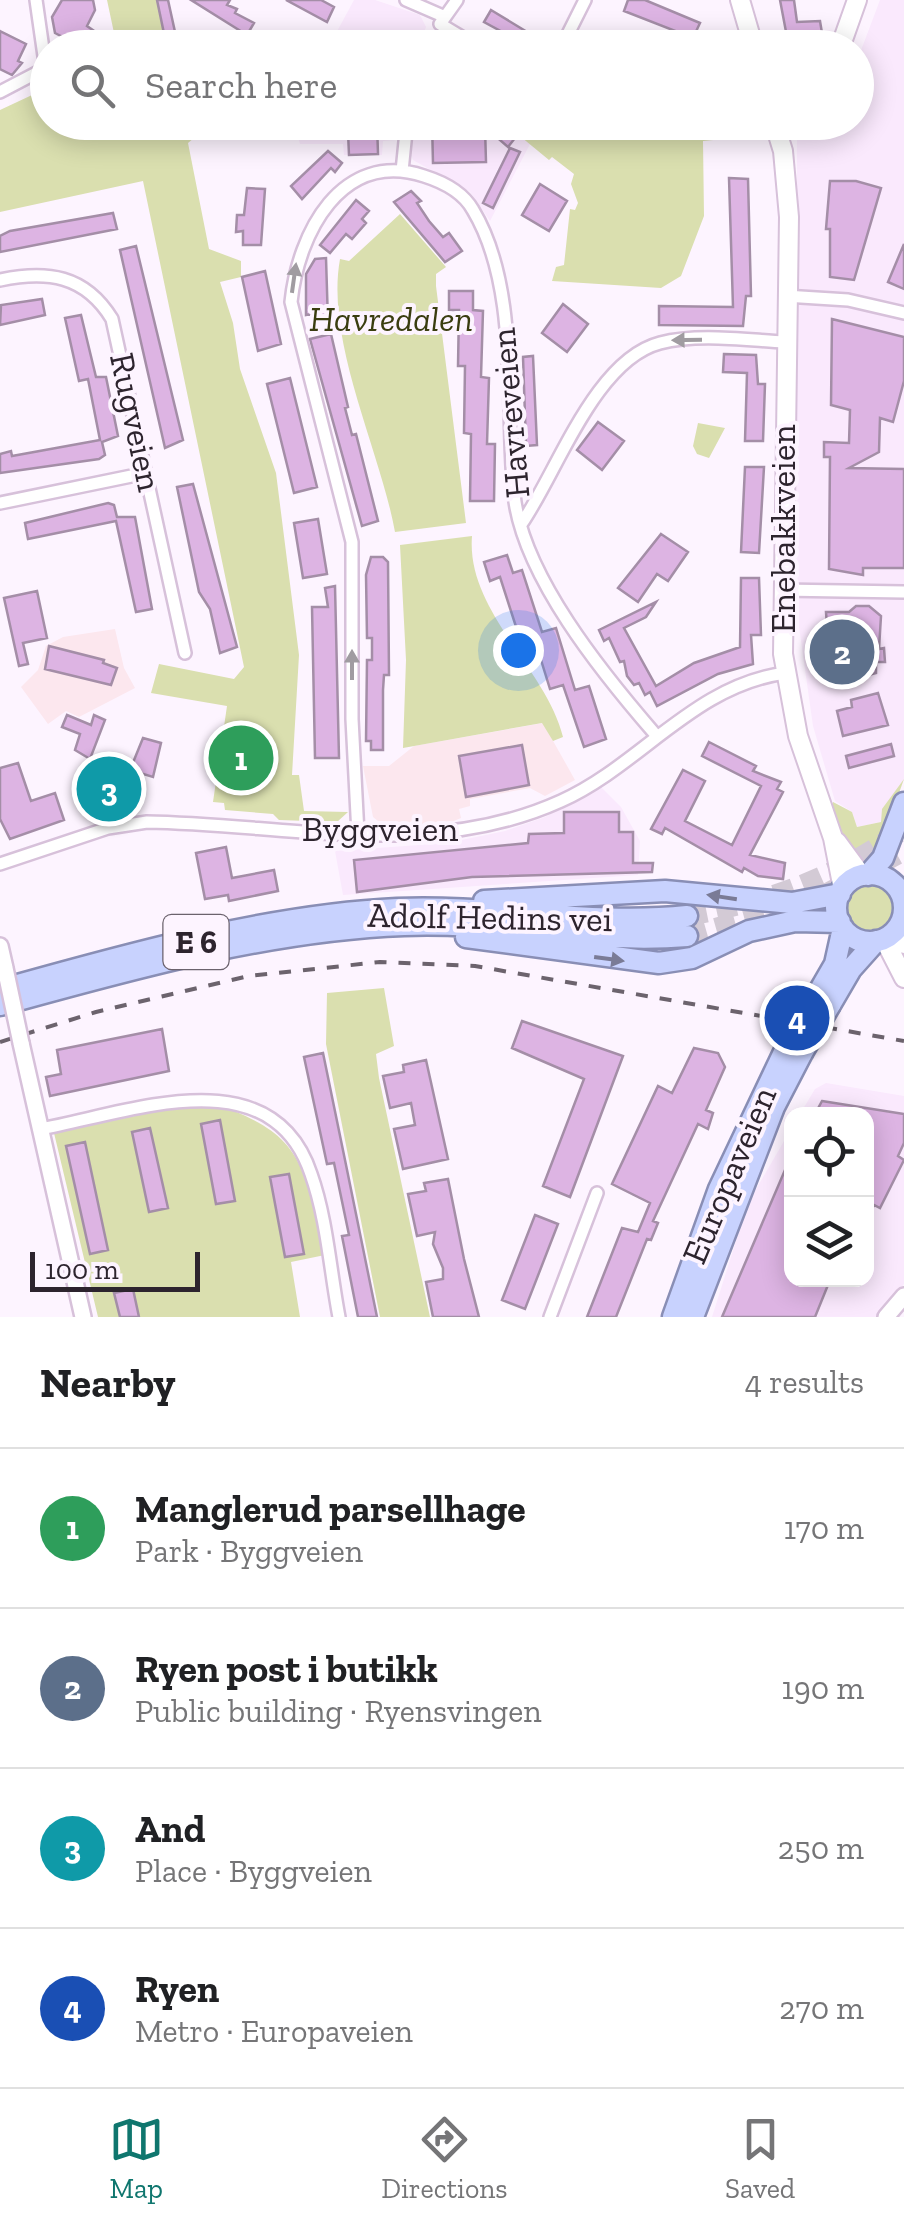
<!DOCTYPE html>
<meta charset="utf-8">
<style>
body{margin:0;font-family:"Zilla Slab",serif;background:#f6f6f6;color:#202124}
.controls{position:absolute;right:30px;bottom:30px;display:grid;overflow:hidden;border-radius:20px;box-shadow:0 5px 25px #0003}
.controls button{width:90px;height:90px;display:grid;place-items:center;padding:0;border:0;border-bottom:2px solid #e0e0e0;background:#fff;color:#202124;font:50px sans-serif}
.scale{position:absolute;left:30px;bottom:25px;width:170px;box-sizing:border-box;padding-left:10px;border:5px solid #2d242e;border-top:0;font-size:28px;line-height:35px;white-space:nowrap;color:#2d242e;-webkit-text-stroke:8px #fdf4ff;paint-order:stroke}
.you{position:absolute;left:518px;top:650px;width:35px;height:35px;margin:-25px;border:8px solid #fff;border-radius:50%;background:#1a73e8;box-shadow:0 0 0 15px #1a73e833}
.badge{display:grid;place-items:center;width:65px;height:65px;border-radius:50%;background:#0f766e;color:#fff;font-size:32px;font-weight:700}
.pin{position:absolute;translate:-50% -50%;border:5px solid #fff;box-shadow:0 2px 10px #0006}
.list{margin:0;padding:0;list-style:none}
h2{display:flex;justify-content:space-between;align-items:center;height:130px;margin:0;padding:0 40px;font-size:42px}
h2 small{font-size:32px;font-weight:400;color:#757577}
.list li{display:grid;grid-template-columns:65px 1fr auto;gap:30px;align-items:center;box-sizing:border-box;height:160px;padding:0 40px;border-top:2px solid #e0e0e0}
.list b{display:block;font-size:38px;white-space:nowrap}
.list p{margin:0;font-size:32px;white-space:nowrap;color:#757577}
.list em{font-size:32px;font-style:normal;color:#757577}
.icon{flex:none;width:55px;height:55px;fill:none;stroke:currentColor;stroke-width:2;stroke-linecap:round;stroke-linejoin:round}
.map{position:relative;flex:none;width:904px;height:1317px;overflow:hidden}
.search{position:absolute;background:#fff;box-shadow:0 5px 25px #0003;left:30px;right:30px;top:30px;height:110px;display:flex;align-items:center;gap:25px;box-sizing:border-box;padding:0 35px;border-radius:55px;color:#757577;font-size:38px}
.sheet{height:770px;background:#fff}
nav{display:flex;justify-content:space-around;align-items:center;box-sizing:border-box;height:140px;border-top:2px solid #e0e0e0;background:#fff;font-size:28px;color:#757577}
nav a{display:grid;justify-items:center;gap:5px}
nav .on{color:#0f766e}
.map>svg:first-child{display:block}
.built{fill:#fae9fd}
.education{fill:#fce7ee}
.green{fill:#dadfaf}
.building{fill:#ddb4e3;stroke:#a48ea7;stroke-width:2.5}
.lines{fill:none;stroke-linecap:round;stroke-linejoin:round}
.trunk-tunnel{stroke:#d3cad5;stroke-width:20;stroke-dasharray:20 10;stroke-linecap:butt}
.minor-casing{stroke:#d7c1da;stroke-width:16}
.tertiary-casing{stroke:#d7c1da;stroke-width:20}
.secondary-casing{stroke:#d7c1da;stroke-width:22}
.trunk-casing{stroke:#898eb5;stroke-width:25}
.minor{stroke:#fff;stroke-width:11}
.tertiary{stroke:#fff;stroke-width:15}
.secondary{stroke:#fff;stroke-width:18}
.trunk{stroke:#c8d2fe;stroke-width:20}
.rail{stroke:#6c636d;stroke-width:4;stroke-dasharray:12 12;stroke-linecap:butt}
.tertiary-bridge-casing{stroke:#d7c1da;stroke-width:20;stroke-linecap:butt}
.trunk-bridge-casing{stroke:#898eb5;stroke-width:25;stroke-linecap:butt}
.tertiary-bridge{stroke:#fff;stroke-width:15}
.trunk-bridge{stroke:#c8d2fe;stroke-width:20}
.oneway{fill:#a09ca1}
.oneway2{fill:#7a7b96}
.labels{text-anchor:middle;stroke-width:8;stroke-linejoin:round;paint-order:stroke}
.shield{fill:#fdf4ff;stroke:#6b626d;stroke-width:2.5}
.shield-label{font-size:32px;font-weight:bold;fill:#2d242e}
.park-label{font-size:35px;font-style:italic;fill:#3a3d10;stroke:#fdf4ff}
.street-label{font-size:35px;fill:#2d242e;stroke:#fdf4ff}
</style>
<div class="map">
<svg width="904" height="1317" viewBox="0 0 904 1317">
<rect width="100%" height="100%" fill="#fdf4ff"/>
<!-- built -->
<path class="built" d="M 354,0 L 375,0 L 420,15 L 426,27 L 419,47 L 328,48 Z
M 880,0 L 904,0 L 904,779 L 881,822 L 857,827 L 852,812 L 835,801 L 813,726 L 796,606 L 797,123 L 856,122 L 857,61 Z
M 298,122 L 398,123 L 396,140 L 383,141 L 382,155 L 344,155 L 343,144 L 300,144 L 294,124 Z
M 413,123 L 504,123 L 530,144 L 490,221 L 470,192 L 413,160 L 409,151 Z
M 601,787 L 621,807 L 640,841 L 638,875 L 343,895 L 335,851 L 447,843 L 505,831 L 545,817 Z
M 826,1083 L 904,1096 L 904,1284 L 880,1317 L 712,1317 L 748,1203 L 791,1129 L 792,1280 L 866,1280 L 866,1114 L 800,1114 L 815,1089 Z"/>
<!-- education -->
<path class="education" d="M 115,629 L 124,668 L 135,688 L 79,717 L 66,711 L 48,724 L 21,687 L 38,670 L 46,646 L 63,637 Z
M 543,723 L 575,780 L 545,796 L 530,788 L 470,799 L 470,806 L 459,809 L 461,818 L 449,823 L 383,825 L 373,817 L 363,766 L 389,766 L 414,746 Z"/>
<!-- green -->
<path class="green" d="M 107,0 L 157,0 L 167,47 L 117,47 Z
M 47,88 L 48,122 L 298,123 L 207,127 L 188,143 L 209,249 L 241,261 L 241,277 L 220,282 L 233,323 L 240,369 L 276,473 L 299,655 L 292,775 L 299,775 L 304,811 L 348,812 L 337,822 L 279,820 L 273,814 L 225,810 L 224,803 L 213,802 L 227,706 L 151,693 L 159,664 L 234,679 L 244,667 L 143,181 L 0,212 L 0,110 Z
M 651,122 L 757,126 L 754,136 L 703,141 L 704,216 L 681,276 L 661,288 L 552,281 L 556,267 L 564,265 L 570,209 L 575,210 L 578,203 L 571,184 L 574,174 L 552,157 L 549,160 L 504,123 L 606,123 L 629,130 Z
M 400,214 L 446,267 L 436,274 L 436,286 L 466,523 L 395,532 C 380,449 325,342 340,259 L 349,261 Z
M 698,423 L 725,428 L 709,458 L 697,454 L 693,446 Z
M 472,536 C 466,611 546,668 563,737 L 553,741 L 542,723 L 403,748 L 406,660 L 400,545 Z
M 904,779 L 880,846 L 865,856 C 845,849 837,828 830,809 L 833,802 L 852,812 L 857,827 L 881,822 L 882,809 Z
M846 908a23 23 0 1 1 46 0a23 23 0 1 1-46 0Z
M 384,988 L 394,1046 L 376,1054 L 379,1078 L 430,1317 L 380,1317 L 326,1044 L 327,993 Z
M 206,1101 C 305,1133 302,1161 325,1255 L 291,1262 L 300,1317 L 98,1317 L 54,1133 Z"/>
<!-- building -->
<path class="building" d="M 62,0 L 93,0 L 95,10 L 87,26 L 100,35 L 102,48 L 84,48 L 55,33 L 52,17 Z
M 157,0 L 168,0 L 177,41 L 166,43 Z
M 191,0 L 230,0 L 227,5 L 237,9 L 235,13 L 254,23 L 247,35 Z
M 286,0 L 321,0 L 334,7 L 327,22 Z
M 628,0 L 645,0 L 700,23 L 693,38 L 624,11 Z
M 780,0 L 794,0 L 797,22 L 820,21 L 822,33 L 787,37 Z
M 491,10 L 537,38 L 532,48 L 484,22 Z
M 0,31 L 26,44 L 18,61 L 22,63 L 12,75 L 0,69 Z
M 377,122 L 378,154 L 349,155 L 348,132 L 299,134 L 299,123 Z
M 432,122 L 497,122 L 515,138 L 508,147 L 485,127 L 486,162 L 433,163 Z
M 510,148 L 520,152 L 493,208 L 483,203 Z
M 328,151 L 342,163 L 335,172 L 331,168 L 302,199 L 291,186 Z
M 729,178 L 748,179 L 751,296 L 746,296 L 743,326 L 659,325 L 659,306 L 733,307 Z
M 830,181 L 856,181 L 881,188 L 854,280 L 830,277 L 830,229 L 826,229 Z
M 540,184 L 567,201 L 549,231 L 522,215 Z
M 247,188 L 265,189 L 261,245 L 243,245 L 243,231 L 236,232 L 237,215 L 244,215 Z
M 411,191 L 421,201 L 417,203 L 429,221 L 443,237 L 449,233 L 462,251 L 445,262 L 394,202 Z
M 356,200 L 369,211 L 362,219 L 366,223 L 352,239 L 346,234 L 330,253 L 320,245 Z
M 113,213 L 117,229 L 0,252 L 0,236 L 10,231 Z
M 904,244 L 904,289 L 888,282 Z
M 136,246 L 183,440 L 165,448 L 120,250 Z
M 326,258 L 328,322 L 312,323 L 311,314 L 306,315 L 306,274 L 315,259 Z
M 265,271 L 281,344 L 258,351 L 242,277 Z
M 449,291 L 473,291 L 473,310 L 483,311 L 481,377 L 489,378 L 487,444 L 495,444 L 494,501 L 470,501 L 471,434 L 464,433 L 465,366 L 458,366 L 459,310 L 449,310 Z
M 42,299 L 45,315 L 0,325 L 1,305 Z
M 563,304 L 588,324 L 567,352 L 542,333 Z
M 81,315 L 96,377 L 106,377 L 118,436 L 102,442 L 105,455 L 99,459 L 0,473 L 0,454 L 11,451 L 12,456 L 100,440 L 88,379 L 79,381 L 65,318 Z
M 832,319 L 904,337 L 904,381 L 893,422 L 880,418 L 879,452 L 849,468 L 904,469 L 904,568 L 863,568 L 863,575 L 829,569 L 830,457 L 824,457 L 824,442 L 849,443 L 850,410 L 831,405 Z
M 331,334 L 348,407 L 345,408 L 352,435 L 356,434 L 378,521 L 362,526 L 310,339 Z
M 724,354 L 756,355 L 758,384 L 765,384 L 763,441 L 745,441 L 747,373 L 723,372 Z
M 533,356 L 537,445 L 526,446 L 523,357 Z
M 290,378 L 317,487 L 294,493 L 267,384 Z
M 598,422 L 624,441 L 602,470 L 577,450 Z
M 745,467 L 764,467 L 759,553 L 741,552 Z
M 193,484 L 237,647 L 220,653 L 210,609 L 199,592 L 177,487 Z
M 108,503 L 114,505 L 117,517 L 135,517 L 152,609 L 136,612 L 116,521 L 28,539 L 25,523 Z
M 318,519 L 327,574 L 303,578 L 294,523 Z
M 661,534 L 688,552 L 668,581 L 657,574 L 638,602 L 618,588 Z
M 507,555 L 513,573 L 522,570 L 542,632 L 556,628 L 575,690 L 589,686 L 606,739 L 584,747 L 563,685 L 550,689 L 532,631 L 519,636 L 500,577 L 490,581 L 484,562 Z
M 371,557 L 383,557 L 388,562 L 389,675 L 384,675 L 383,690 L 383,750 L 371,750 L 371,741 L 366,741 L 367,660 L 372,660 L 372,638 L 367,638 L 366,575 Z
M 741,578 L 759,578 L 761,635 L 751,635 L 753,664 L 718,674 L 657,706 L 650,692 L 645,695 L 639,683 L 634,685 L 627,676 L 624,661 L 620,662 L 609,638 L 604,641 L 599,630 L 656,602 L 646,617 L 624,628 L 656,686 L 694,663 L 740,647 Z
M 335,586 L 339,758 L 315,758 L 312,607 L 328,607 L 325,588 Z
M 37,591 L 47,638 L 23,643 L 28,664 L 19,666 L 4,598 Z
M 856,606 L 869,606 L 881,616 L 879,649 L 884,648 L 885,662 L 876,662 L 876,673 L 831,685 L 826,612 L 849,612 Z
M 49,646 L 104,660 L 103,663 L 117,668 L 111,685 L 45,669 Z
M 878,693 L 888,725 L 843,736 L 837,711 L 852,707 L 851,700 Z
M 67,715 L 91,725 L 94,715 L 105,720 L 90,759 L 75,750 L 80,734 L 62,727 Z
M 143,738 L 161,743 L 153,777 L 130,770 Z
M 709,742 L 756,766 L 753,771 L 781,782 L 777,789 L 783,792 L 750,855 L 785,863 L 783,879 L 758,876 L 744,868 L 742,872 L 665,828 L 662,834 L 651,829 L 683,770 L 705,781 L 685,821 L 732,845 L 761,786 L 702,756 Z
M 891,744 L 894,756 L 849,768 L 846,756 Z
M 522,745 L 529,785 L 466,797 L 459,756 Z
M 18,763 L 31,801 L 55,793 L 64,820 L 10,839 L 0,819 L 0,768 Z
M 564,812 L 619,812 L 619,832 L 633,832 L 633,863 L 653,863 L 652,872 L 472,877 L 357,892 L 354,860 L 528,843 L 529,834 L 564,833 Z
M 226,847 L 232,878 L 274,870 L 278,891 L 229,901 L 228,895 L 205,899 L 196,853 Z
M 522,1021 L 623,1056 L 570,1197 L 543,1186 L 584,1079 L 512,1048 Z
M 162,1029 L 169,1071 L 50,1096 L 46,1077 L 61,1074 L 57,1050 Z
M 694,1048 L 718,1053 L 725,1067 L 706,1110 L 713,1113 L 708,1129 L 698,1124 L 653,1221 L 658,1223 L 651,1240 L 647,1239 L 616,1317 L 587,1317 L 622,1228 L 638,1232 L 650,1203 L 612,1184 L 658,1086 L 672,1093 Z
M 323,1053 L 345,1160 L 377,1317 L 358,1317 L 342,1236 L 349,1235 L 334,1163 L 327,1164 L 304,1057 Z
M 426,1060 L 448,1159 L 403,1169 L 394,1129 L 415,1125 L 411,1103 L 390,1108 L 383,1076 L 404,1072 L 403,1065 Z
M 822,1101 L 904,1114 L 904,1143 L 898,1156 L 904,1160 L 880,1208 L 874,1205 L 866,1222 L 866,1114 L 815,1114 Z
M 220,1120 L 235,1201 L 216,1204 L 201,1124 Z
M 150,1128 L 168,1208 L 149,1212 L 132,1132 Z
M 85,1142 L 108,1250 L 90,1254 L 66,1146 Z
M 785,1170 L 792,1174 L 792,1280 L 830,1280 L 815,1317 L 722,1317 Z
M 289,1174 L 304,1254 L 285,1257 L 270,1177 Z
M 448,1179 L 464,1259 L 479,1317 L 433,1317 L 426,1282 L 443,1279 L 443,1268 L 433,1244 L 435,1232 L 417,1236 L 408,1194 L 426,1191 L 424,1183 Z
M 535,1215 L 558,1224 L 525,1309 L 502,1300 Z
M 133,1289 L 139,1317 L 120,1317 L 114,1293 Z"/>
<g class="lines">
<!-- trunk-tunnel -->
<path class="trunk-tunnel" d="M 827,893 L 904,851
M 687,916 C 763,903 835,878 898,833
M 687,936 L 800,904"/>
<defs>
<path id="minor" d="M 406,0 L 443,16
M 457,0 L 440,24 L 480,48
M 561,48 L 585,0
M 0,92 L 40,71 L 45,63 L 36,0
M 402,171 L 407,122
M 0,280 C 47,270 85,275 112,319 L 185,653
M 785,296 L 848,300 L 904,313
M 0,503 L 146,473
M 522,523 C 557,472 595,360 660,343 C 698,333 746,340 784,342
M 781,590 L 904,592
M 358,834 L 352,719 L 352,542 L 291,302 C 298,234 341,149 424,176 C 443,182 463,192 473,210 C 520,288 505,408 514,494 C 522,575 603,674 655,734
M 0,864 L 108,828 L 147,822 C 286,824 429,861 561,801 C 641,765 693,686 785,673
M 40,1129 C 126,1114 271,1054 311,1174 C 327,1219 330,1270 339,1317
M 550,1317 L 597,1193"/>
<path id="tertiary" d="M 0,946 L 5,968
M 21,1043 L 83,1317
M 886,1317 L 904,1296"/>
<path id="secondary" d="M 740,0 L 754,48
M 840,48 L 857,0
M 774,122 L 783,151 L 789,217 L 783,654 L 798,736 L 833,838 L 843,889
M 837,842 L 862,876
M 902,920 L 904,944
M 884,939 L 904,978"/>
<path id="trunk" d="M836 908a34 34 0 1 1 68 0a34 34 0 1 1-68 0Z
M 868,875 L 883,858 L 904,803
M 484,901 L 665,891 L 792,903 L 840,894
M 466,937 L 659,963 L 692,958 L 749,931 L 795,921 L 840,922
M 0,990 C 125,955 267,915 397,909 C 495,905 590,926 687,916
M 813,1002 L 835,964 L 843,928
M 0,1005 C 130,969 269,930 404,925 C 499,921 592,944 687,936
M 830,1005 L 851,969 L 876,941
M 673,1317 L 719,1189 L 785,1050
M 693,1317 L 774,1107 L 802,1053"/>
</defs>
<!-- minor casing -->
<use href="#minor" class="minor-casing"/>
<!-- tertiary casing -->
<use href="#tertiary" class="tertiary-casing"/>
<!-- secondary casing -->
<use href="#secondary" class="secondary-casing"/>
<!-- trunk casing -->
<use href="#trunk" class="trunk-casing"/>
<!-- minor -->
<use href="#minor" class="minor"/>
<!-- tertiary -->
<use href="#tertiary" class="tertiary"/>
<!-- secondary -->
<use href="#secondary" class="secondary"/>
<!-- trunk -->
<use href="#trunk" class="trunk"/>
<!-- rail -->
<path class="rail" d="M 0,1042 L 96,1012 L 249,976 L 380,962 L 475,966 L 904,1041"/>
<defs>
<path id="tertiary-bridge" d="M 5,968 L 21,1043"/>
<path id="trunk-bridge" d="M 785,1050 L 813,1002
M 802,1053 L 830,1005"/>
</defs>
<!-- tertiary-bridge casing -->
<use href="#tertiary-bridge" class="tertiary-bridge-casing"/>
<!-- trunk-bridge casing -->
<use href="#trunk-bridge" class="trunk-bridge-casing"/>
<!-- tertiary-bridge -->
<use href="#tertiary-bridge" class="tertiary-bridge"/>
<!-- trunk-bridge -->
<use href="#trunk-bridge" class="trunk-bridge"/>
</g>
<!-- one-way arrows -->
<defs><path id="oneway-solid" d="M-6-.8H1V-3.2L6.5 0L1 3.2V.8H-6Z" transform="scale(2.5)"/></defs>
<g class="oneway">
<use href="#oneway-solid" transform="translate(294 278) rotate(-82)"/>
<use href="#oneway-solid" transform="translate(687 340) rotate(179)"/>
<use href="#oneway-solid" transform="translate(352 665) rotate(-90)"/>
</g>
<g class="oneway2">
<use href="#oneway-solid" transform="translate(722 897) rotate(-171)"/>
<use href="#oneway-solid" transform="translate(609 959) rotate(8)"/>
</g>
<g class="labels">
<!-- shield labels -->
<rect class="shield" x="163.5" y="915" width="65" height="54" rx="8"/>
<g class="shield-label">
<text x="196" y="953">E 6</text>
</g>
<!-- park labels -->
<g class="park-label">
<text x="391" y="331">Havredalen</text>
</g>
<!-- street labels -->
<g class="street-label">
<text transform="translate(510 413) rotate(-95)" y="12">Havreveien</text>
<text transform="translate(136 422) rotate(78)" y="12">Rugveien</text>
<text transform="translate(783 529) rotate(-90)" y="12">Enebakkveien</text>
<text x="380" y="841">Byggveien</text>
<text transform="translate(490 917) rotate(1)" y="12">Adolf Hedins vei</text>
<text transform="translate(729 1175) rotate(-67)" y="12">Europaveien</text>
</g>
</g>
</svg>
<div class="controls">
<button><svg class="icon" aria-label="locate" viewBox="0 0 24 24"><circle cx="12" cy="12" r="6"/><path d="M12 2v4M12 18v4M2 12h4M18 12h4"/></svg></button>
<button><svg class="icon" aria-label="layers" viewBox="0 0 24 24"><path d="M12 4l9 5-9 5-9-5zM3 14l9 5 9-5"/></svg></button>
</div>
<div class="scale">100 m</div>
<div class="you"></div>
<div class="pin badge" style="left:241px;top:758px;background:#2e9e5b">1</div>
<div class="pin badge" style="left:842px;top:652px;background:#5c6f8a">2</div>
<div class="pin badge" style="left:109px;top:789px;background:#0f9aa8">3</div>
<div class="pin badge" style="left:797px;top:1018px;background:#1a4fb4">4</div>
<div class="search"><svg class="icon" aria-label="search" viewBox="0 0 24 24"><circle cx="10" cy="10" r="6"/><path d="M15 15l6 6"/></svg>Search here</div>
</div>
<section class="sheet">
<h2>Nearby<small>4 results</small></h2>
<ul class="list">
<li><span class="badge" style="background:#2e9e5b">1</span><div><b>Manglerud parsellhage</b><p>Park · Byggveien</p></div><em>170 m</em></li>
<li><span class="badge" style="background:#5c6f8a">2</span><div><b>Ryen post i butikk</b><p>Public building · Ryensvingen</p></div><em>190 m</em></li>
<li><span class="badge" style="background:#0f9aa8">3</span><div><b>And</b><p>Place · Byggveien</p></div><em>250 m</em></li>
<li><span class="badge" style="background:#1a4fb4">4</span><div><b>Ryen</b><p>Metro · Europaveien</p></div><em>270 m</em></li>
</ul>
</section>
<nav>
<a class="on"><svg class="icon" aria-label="map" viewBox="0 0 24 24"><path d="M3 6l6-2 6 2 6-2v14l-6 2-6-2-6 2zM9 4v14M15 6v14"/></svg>Map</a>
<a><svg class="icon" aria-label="directions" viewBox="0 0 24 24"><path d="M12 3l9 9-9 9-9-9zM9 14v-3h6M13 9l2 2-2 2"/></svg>Directions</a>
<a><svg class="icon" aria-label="saved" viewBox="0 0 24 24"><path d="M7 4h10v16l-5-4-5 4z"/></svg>Saved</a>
</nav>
